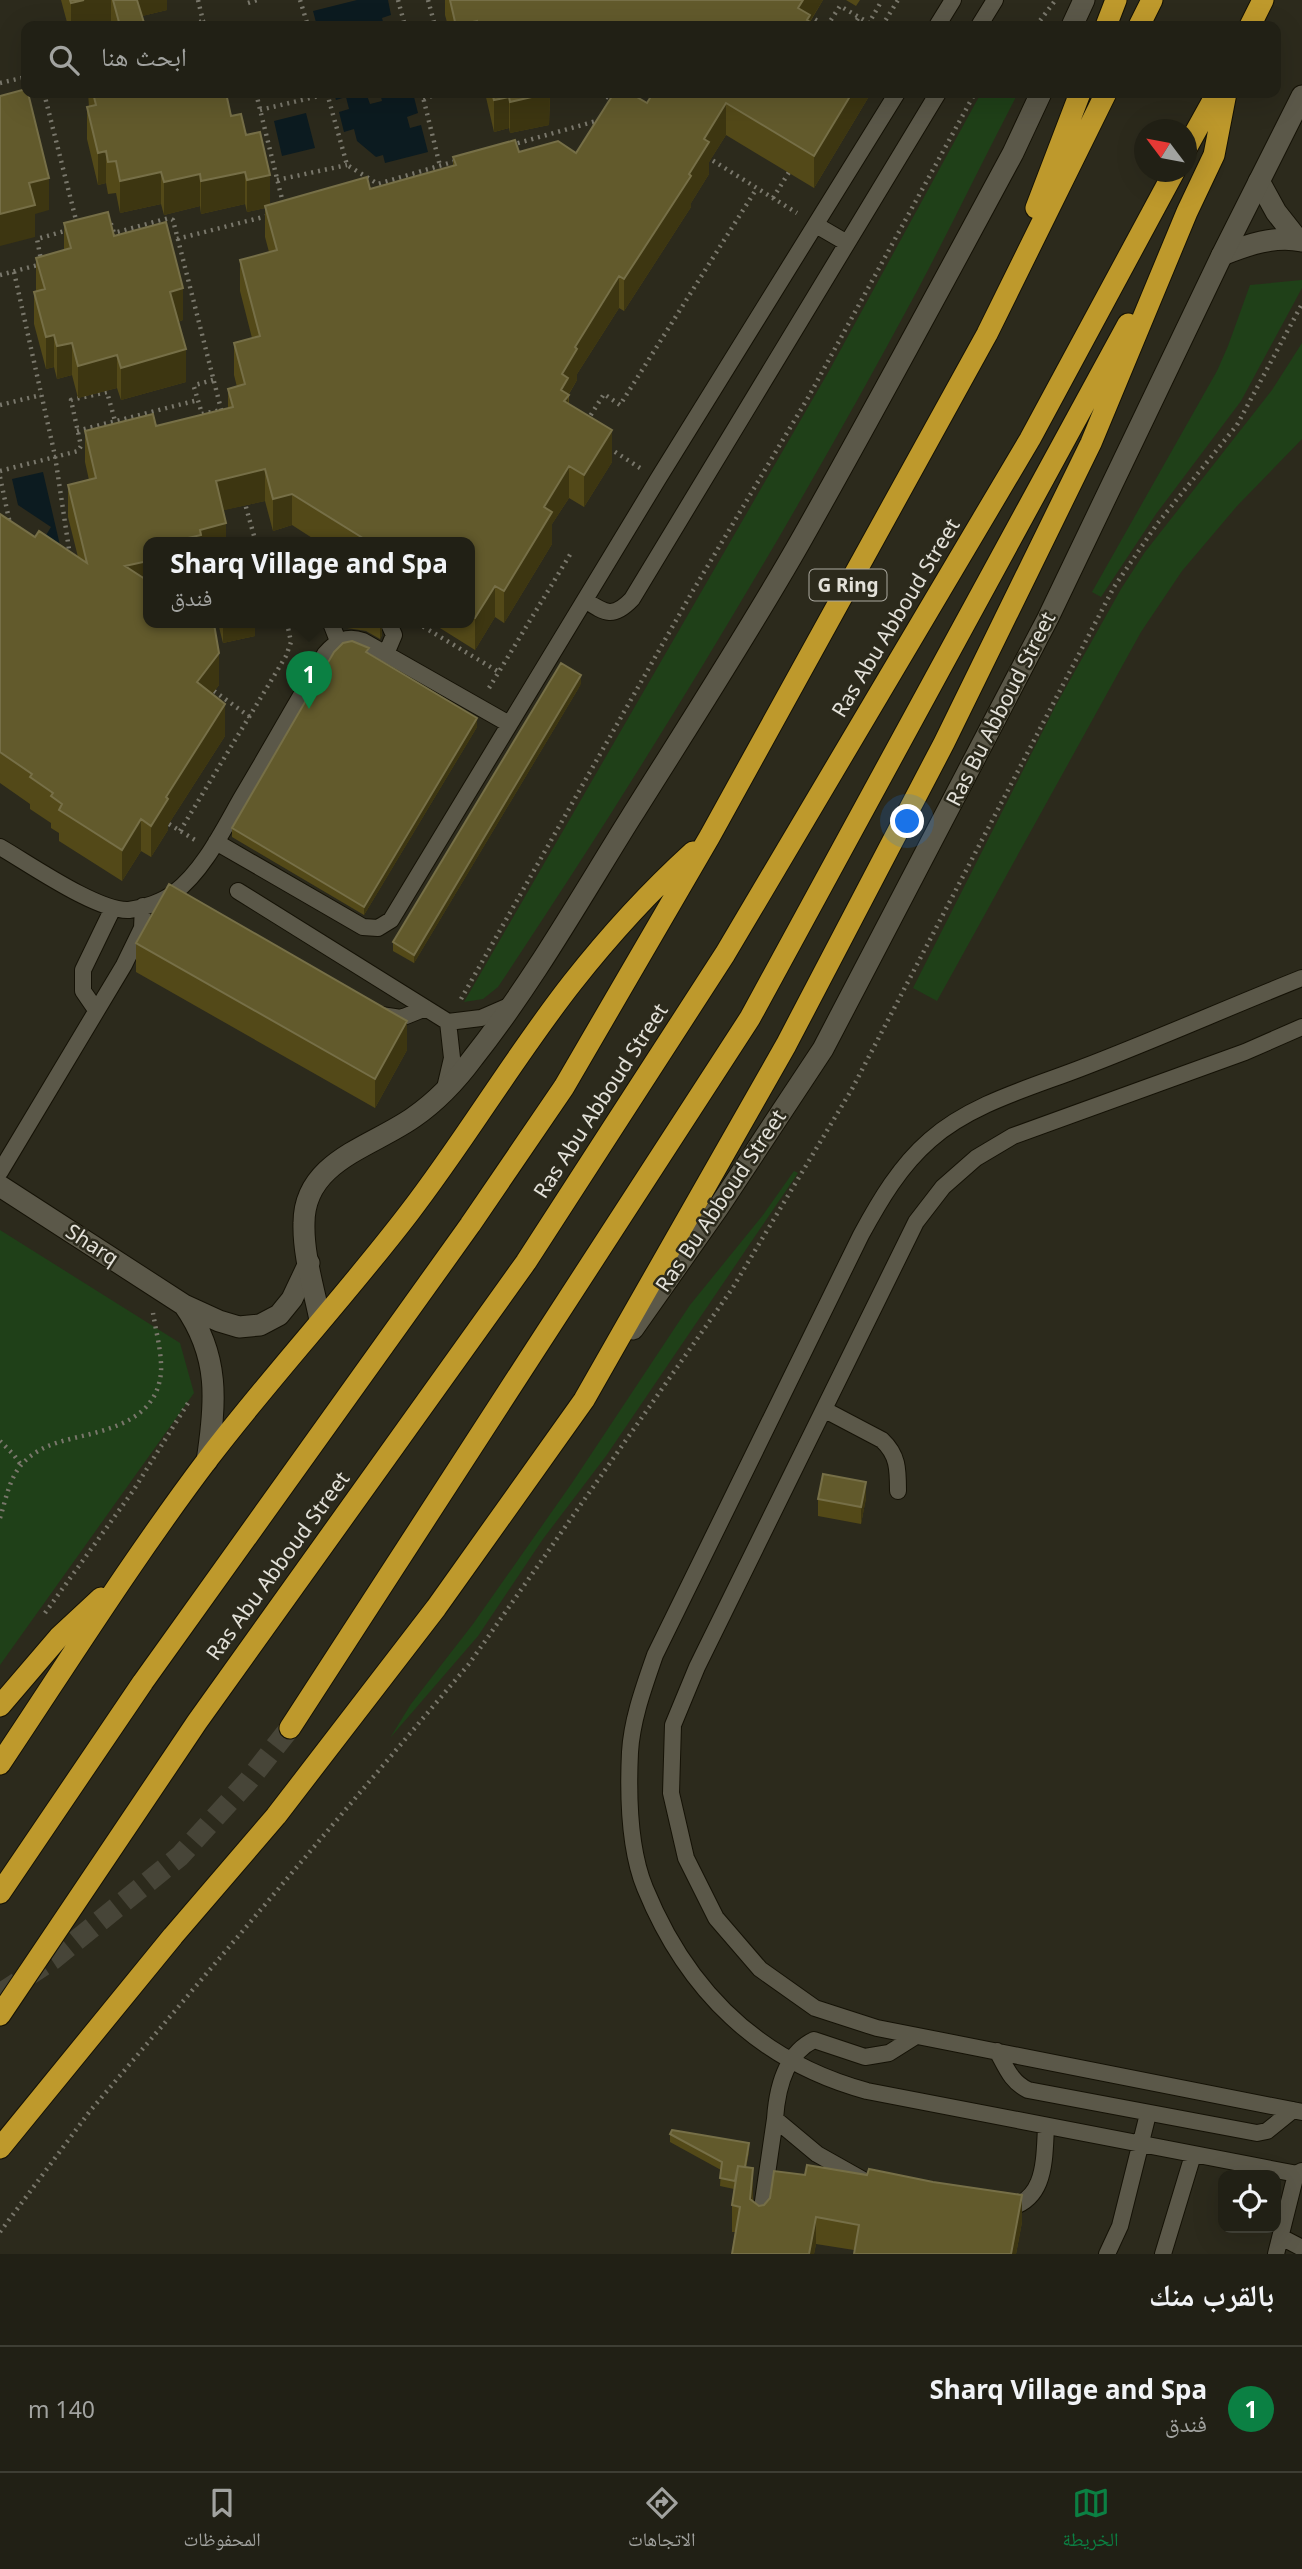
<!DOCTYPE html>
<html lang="ar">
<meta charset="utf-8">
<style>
body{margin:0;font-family:"Noto Sans","Noto Naskh Arabic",sans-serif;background:#2d2d22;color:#f1f3f6;direction:rtl}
.controls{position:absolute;right:21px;bottom:21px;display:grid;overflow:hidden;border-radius:14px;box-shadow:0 7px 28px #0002}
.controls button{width:63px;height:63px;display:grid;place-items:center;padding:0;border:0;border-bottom:2px solid #3e3e34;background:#212015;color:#f1f3f6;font:35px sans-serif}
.compass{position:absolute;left:1134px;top:119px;width:63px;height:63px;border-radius:50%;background:#212015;box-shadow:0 7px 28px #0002;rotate:302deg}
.you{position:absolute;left:908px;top:822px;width:24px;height:24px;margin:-18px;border:5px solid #fff;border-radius:50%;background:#1a73e8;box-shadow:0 0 0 10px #1a73e833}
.badge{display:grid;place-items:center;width:46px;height:46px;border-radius:50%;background:#0b8043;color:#fff;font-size:23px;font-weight:700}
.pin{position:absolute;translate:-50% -58px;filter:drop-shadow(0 2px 4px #0008)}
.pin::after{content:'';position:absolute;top:37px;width:24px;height:21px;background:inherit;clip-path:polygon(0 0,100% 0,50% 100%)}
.popup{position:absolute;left:143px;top:537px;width:332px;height:91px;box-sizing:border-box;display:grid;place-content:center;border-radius:14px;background:#212015;filter:drop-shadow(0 2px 5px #0005);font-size:23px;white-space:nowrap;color:#a2a3a0}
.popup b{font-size:26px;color:#f1f3f6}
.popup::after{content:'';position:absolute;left:50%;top:100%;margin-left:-14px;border:14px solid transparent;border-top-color:#212015}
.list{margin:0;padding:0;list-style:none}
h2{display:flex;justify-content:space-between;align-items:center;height:91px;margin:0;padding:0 28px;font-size:30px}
h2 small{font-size:23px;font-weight:400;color:#a2a3a0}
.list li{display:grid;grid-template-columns:46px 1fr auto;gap:21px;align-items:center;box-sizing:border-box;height:126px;padding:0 28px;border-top:2px solid #3e3e34}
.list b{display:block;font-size:26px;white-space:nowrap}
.list p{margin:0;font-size:23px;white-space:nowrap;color:#a2a3a0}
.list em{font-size:23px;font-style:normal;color:#a2a3a0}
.icon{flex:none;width:38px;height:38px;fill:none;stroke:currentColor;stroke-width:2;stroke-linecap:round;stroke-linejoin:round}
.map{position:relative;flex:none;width:1302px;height:2254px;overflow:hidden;direction:ltr}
.search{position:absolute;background:#212015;box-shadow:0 7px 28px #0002;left:21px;right:21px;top:21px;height:77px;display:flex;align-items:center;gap:18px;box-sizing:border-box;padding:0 24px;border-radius:14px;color:#a2a3a0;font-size:26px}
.sheet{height:217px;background:#212015}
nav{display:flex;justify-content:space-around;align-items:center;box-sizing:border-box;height:98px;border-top:2px solid #3e3e34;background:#212015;font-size:19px;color:#a2a3a0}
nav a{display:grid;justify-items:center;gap:4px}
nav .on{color:#0b8043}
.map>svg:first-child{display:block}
.green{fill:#1f4018}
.water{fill:#0c1b20}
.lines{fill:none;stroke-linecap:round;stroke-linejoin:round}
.highway-tunnel{stroke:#474538;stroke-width:21;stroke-dasharray:21 10;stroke-linecap:butt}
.lane-casing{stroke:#151206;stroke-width:18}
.street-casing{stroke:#151206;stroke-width:23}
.secondary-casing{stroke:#151206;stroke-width:23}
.highway-casing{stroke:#151206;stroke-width:23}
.path{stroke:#79776b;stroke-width:4.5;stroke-dasharray:2 5;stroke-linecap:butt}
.lane{stroke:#5b5849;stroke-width:16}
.street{stroke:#5b5849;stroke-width:21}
.secondary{stroke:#5b5849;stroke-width:21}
.highway{stroke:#be992c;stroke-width:21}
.wall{fill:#534918}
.shaded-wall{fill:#3d3611}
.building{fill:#625a2c;stroke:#766f47;stroke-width:2}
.labels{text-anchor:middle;stroke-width:5;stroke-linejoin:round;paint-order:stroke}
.shield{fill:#2c2a1c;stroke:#acaaa0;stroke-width:2}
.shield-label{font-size:19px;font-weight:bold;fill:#e3e1d9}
.street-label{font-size:21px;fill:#e3e1d9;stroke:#2c2a1c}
</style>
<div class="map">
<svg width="1302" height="2254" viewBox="0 0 1302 2254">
<rect width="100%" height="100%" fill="#2c2a1c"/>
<!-- green -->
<path class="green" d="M 981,93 L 1018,93 C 984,158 952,225 917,291 C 789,529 648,762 498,987 L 483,999 L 464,1002 L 829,371 Z
M 1302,280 L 1302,288 L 1241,401 L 1156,514 L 1101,597 L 1092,592 L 1217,371 L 1228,346 L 1250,285 Z
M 1302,343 L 1302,439 L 1237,506 L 1182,571 L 1141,632 L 937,1001 L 913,988 L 1056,705 L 1121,589 L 1145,552 L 1272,390 Z
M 794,1171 L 798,1173 L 606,1456 L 543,1539 L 478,1636 L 390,1738 L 411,1704 L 473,1624 L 572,1483 L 690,1305 L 763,1215 Z
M 0,1230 L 180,1343 L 194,1393 L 0,1665 Z"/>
<!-- water -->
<path class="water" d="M 357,0 L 388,0 L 391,15 L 382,18 L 384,26 L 363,26 L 362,22 L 349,26 L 317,26 L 313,11 Z
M 334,93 L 366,93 L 370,104 L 382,101 L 380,93 L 401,93 L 402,95 L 413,93 L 418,113 L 407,117 L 410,128 L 421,125 L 428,152 L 385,163 L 383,155 L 376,157 L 357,141 L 354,129 L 344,132 L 339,112 L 349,109 L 346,97 L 336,100 Z
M 306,113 L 315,148 L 282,156 L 274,121 Z
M 43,472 L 66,571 L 35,553 L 51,527 L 18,505 L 12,479 Z"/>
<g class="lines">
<!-- highway-tunnel -->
<path class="highway-tunnel" d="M 0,1994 L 52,1960 L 180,1856 L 249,1780 L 290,1728"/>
<defs>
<path id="lane" d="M 937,26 L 953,0
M 979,26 L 995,0
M 816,225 L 847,243
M 585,600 C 605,613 613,619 632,599 L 938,93
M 331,623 L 338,641
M 386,654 L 394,635 L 389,624
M 216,842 L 363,927 L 378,928 L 391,920 L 658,479 L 897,93
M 0,847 C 28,863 98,912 129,910 C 144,908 162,902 174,893 C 204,870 223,830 242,797 C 270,750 297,702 325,654 C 336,641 347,635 363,641 L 509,724
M 238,891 L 448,1022 L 481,1018 L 511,1005
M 1302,978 C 1229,1007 1157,1039 1084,1067 C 1033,1087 972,1103 930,1140 C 900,1166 880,1200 861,1235 L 655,1655 C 644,1687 632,1719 630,1752 C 628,1794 629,1849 645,1888 C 687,1991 760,2062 867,2091 L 1302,2175
M 96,1010 L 83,991 L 83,970 L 113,908
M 381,1015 L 401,1018 L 426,1008
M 1302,1027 L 1245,1052 L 1013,1136 L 976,1158 L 943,1187 L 916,1222 L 697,1667 L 673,1725 L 671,1793 L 686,1858 L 716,1918 L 760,1969 L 815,2008 L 877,2028 L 1302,2112
M 445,1088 L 452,1058 L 448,1022
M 0,1172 L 124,965 L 142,928 L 143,906
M 825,1410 L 882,1440 C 898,1455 898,1469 898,1491
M 997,2051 C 1006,2067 1011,2082 1028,2090 L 1257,2133 L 1267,2131 L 1293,2110
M 865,2181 L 817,2154 L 775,2119 C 777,2089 785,2054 814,2040 L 865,2057 L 889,2053 L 916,2036
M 1004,2209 C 1046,2202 1044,2162 1046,2127
M 760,2222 L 775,2119
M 1281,2237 L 1302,2248
M 1107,2254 L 1120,2226 L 1148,2114
M 1163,2254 L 1193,2155
M 1276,2254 L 1296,2174 L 1302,2171"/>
<path id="street" d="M 1259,181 L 1276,212 L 1298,240
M 1222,255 C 1247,245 1275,235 1302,241
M 0,1186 L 184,1305 L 219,1321 L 239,1327 L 260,1325 L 279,1315 L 292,1299 L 309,1263
M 184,1305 C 220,1356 216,1402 207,1461"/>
<path id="secondary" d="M 1072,26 L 1084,0
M 320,1320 C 314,1289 303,1255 304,1223 C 304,1161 372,1147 414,1117 C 437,1101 456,1081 473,1058 C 531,985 581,897 631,817 C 688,726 747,635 800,542 C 873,413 943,283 1013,153 L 1041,93
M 633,1329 L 718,1208 L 823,1049 L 1048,618 L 1222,255 L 1302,96"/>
<path id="highway" d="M 1106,26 L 1116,0
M 1139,26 L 1152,0
M 1250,26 L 1263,0
M 1186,149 L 1217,93
M 1036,208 L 1080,93
M 0,1706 L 59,1637 L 101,1598
M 290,1728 L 750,1018 L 1128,324
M 0,1764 C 68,1662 134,1557 208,1459 C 272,1375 344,1298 409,1213 C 466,1139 514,1057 572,983 C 609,936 649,892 693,852
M 0,1893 L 143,1682 L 470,1225 L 564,1087 L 710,836 L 987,334 L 1106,93
M 0,2015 L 197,1722 L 526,1262 L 725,954 L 1030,439 L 1174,172
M 0,2148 L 173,1936 L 276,1816 L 436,1608 L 584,1400 L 786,1045 L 944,743 L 1091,443 L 1187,212 L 1214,155 L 1226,93"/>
</defs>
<!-- lane casing -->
<use href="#lane" class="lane-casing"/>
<!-- street casing -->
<use href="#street" class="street-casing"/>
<!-- secondary casing -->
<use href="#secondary" class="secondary-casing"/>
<!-- highway casing -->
<use href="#highway" class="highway-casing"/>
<!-- path -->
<path class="path" d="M 198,0 L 203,21 L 209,26
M 300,0 L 308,26
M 398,0 L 405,26
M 428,0 L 435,26
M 248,3 L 257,0
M 809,16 L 826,26
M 186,26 L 203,21
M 827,26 L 840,6 L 869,23 L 882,0
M 853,26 L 859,17
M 882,26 L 898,0
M 1036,26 L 1054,2
M 0,83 L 26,77
M 44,93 L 77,224
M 256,93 L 283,203
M 327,93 L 347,165 L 378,184 L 459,160
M 422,93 L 440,166
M 601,93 L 612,100
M 423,98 L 447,93
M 260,110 L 327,94
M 511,145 L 600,120
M 707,157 L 797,213
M 277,180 L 347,165
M 773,198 L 791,169
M 106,219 L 110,221 L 114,233 L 169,218 L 173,220 L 222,413
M 177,239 L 271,215
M 14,272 L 55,456 L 70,556
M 0,275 L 38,265 L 41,260 L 37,239 L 68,230
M 213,380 L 195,385 L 194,387 L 202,414 L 221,410
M 0,405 L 41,395
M 587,421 L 604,394 L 620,405 L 757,188
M 77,431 L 198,400
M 609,448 L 640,468
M 0,471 L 78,451 L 81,446 L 71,400 L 107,392 L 115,421
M 0,477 L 10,524
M 244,500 L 256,543
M 417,623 L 499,672
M 489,688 L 571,553
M 214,691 L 250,717
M 169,824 L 195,840
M 180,831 L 286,656 L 291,642 L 287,623
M 461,999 L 691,594 L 809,396 L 975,93
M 0,1441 L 14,1455 L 21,1465
M 0,1518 C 6,1499 9,1479 22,1464 C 37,1448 54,1443 74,1438 C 112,1429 157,1419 161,1372 C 162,1353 156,1332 153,1313
M 45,1613 L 133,1491 L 188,1403
M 0,2232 L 90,2111 L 469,1664 L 732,1289 L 852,1089 L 1114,587 L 1157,524 L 1237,425 L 1302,304"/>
<!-- lane -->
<use href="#lane" class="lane"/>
<!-- street -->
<use href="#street" class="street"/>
<!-- secondary -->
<use href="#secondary" class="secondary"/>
<!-- highway -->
<use href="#highway" class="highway"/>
</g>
<!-- wall -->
<path class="wall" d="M 61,0 L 167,0 L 167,10 L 142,16 L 145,26 L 112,26 L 111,25 L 106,26 L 68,26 Z
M 445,0 L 823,0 L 810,22 L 817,26 L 448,26 L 445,15 Z
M 846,0 L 860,0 L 856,6 Z
M 88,93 L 226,93 L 231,116 L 246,135 L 270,204 L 370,189 L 453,166 L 453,157 L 519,152 L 576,153 L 647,103 L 871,93 L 814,188 L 726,135 L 709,162 L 709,174 L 691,203 L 691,207 L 624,311 L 619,308 L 577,374 L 577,380 L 569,394 L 569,404 L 612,462 L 584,507 L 569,498 L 552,524 L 552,544 L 504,623 L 495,617 L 475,650 L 432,623 L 470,623 L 470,543 L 320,543 L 292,525 L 273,531 L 265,501 L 223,510 L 226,543 L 148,543 L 148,623 L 219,685 L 212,694 L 225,736 L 168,825 L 168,830 L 151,857 L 141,851 L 122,881 L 59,841 L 59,833 L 51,828 L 51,823 L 30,809 L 30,804 L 0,783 L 0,514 L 35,537 L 78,557 L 68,517 L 68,485 L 89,480 L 85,462 L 85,431 L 156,426 L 228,409 L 228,389 L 237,387 L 234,375 L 234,343 L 252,338 L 240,291 L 240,260 L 269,252 L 265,237 L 265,208 L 247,212 L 245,204 L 201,214 L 200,206 L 164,215 L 161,204 L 120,213 L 116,193 L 108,194 L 106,183 L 98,185 L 87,139 L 87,107 L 89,107 Z
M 485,93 L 551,93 L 550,95 L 549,125 L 510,133 L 509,128 L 494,132 Z
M 64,223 L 114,236 L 183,320 L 178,322 L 186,382 L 121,400 L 117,388 L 78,398 L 72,375 L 57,379 L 54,367 L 46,369 L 34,324 L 34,292 L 36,291 L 36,258 L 64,250 Z
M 218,623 L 255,623 L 255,636 L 223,643 Z
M 347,623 L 382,623 L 382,635 L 380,639 L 366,631 L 347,628 Z
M 369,653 L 477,727 L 364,915 L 232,837 L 232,828 Z
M 581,684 L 414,963 L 393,951 L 393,942 Z
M 136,943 L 407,1050 L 375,1108 L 136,972 Z
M 866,1498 L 861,1524 L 818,1516 L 818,1499 Z
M 670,2134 L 749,2152 L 746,2167 L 753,2194 L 753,2201 L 759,2206 L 1022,2222 L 1016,2254 L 854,2254 L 854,2250 L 816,2244 L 814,2254 L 732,2254 L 735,2232 L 732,2232 L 732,2205 L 734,2189 L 720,2186 L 721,2170 L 670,2142 Z"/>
<!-- shaded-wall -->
<path class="shaded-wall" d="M 84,0 L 111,0 L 111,25 L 106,26 L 71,26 L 71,3 Z
M 134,0 L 167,0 L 167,10 L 134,18 Z
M 803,0 L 823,0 L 810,21 L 810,26 L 798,8 Z
M 477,21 L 477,26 L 456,26 Z
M 546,93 L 551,93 L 550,95 L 549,125 L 510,133 L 510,102 Z
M 852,93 L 871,93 L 814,188 L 814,156 Z
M 509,97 L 509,128 L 494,132 L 494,100 Z
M 726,103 L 726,135 L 709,162 L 709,174 L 691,203 L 691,207 L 624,311 L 624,279 L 689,174 L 704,139 Z
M 106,151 L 106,183 L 98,185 L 98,153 Z
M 161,172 L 161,204 L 120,213 L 120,181 Z
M 245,172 L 245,204 L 201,214 L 201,181 Z
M 200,174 L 200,206 L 164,215 L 164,182 Z
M 270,175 L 270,207 L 247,212 L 247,180 Z
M 49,178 L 49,210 L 35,214 L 35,237 L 0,246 L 0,214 L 29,183 Z
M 619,276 L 619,308 L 577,374 L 577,380 L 568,395 L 569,426 L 561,421 L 562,374 L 575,347 Z
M 183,288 L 183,320 L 170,324 L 170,292 Z
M 54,335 L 54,367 L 46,369 L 46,337 Z
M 72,343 L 72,375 L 57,379 L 57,346 Z
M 186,349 L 186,382 L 121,400 L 121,368 Z
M 117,355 L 117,388 L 78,398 L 78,366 Z
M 612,430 L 612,462 L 584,507 L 584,475 Z
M 569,466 L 569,498 L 552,524 L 552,544 L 504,623 L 504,591 L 544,507 Z
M 265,469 L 265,501 L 216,512 L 216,481 Z
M 292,494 L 292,525 L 273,531 L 273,499 Z
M 226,523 L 226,543 L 188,543 L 188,538 L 200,530 Z
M 148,561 L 148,592 L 125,566 Z
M 495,586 L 495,617 L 475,650 L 475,618 Z
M 236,623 L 255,623 L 255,636 L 223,643 L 223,626 Z
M 380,623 L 382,623 L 382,635 L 380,639 Z
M 219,653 L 219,685 L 197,713 L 197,682 Z
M 581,675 L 581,684 L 414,963 L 414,955 Z
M 225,704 L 225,736 L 168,825 L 168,830 L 151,857 L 151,826 L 166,797 Z
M 477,718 L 477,727 L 364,915 L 364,907 Z
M 141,819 L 141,851 L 122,881 L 122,850 Z
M 407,1021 L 407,1050 L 375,1108 L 375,1079 Z
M 866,1482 L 866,1498 L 861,1524 L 861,1507 Z
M 749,2143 L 749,2152 L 742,2190 L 742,2182 Z
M 753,2168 L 753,2194 L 750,2225 L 750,2199 Z
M 1022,2195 L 1022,2222 L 1016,2254 L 1011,2254 Z
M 816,2217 L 816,2244 L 814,2254 L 809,2254 Z"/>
<!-- building -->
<path class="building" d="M 70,0 L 84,0 L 71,3 Z
M 113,0 L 137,0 L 145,26 L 120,26 Z
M 450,0 L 803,0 L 798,8 L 810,15 L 807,20 L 817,26 L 478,26 L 477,21 L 456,26 Z
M 26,89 L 26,93 L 28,93 L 49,178 L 29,183 L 35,205 L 0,214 L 0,96 Z
M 93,93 L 226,93 L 231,116 L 241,114 L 246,135 L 260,132 L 270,175 L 247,180 L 245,172 L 201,181 L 200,174 L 164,182 L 161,172 L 120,181 L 116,161 L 108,162 L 106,151 L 98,153 L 87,107 L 96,105 Z
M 492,93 L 549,93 L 510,102 L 509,97 L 494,100 Z
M 614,93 L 630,93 L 647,103 L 653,93 L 852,93 L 814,156 L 726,103 L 704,139 L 709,142 L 689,174 L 691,176 L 624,279 L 619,276 L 575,347 L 577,349 L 562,374 L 568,378 L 561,390 L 569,395 L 564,401 L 612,430 L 584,475 L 569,466 L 544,507 L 552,512 L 504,591 L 495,586 L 475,618 L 470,615 L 470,543 L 364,543 L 366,540 L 292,494 L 273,499 L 265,469 L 216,481 L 226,523 L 200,530 L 201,535 L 188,538 L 189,543 L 148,543 L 148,561 L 125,566 L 148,581 L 148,623 L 214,624 L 219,653 L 197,682 L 225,704 L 166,797 L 168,799 L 151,826 L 141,819 L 122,850 L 59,810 L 62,804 L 51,796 L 53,793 L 30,777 L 32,774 L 0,752 L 0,514 L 35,537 L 39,531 L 87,563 L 68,485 L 96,478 L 85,431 L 153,414 L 156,426 L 233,407 L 228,389 L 245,384 L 234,343 L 260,336 L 240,260 L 277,250 L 265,206 L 367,177 L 370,189 L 456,165 L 453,157 L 515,140 L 519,152 L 558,141 L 576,153 Z
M 108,212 L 114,236 L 166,222 L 183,288 L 170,292 L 186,349 L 121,368 L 117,355 L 78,366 L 72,343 L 57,346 L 54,335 L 46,337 L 34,292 L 45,289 L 36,258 L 71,248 L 64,223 Z
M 222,623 L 236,623 L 223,626 Z
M 352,641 L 369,648 L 366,652 L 477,718 L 364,907 L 232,828 L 334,652 L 343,643 Z
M 561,663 L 581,675 L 414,955 L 393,942 Z
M 169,884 L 407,1021 L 375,1079 L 136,943 Z
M 823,1474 L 866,1482 L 861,1507 L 818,1499 Z
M 672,2130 L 749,2143 L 745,2167 L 738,2166 L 735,2181 L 720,2178 L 722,2162 L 670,2134 Z
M 807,2165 L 867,2175 L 869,2169 L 933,2182 L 1022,2195 L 1011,2254 L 854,2254 L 859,2225 L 816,2217 L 809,2254 L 732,2254 L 740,2207 L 732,2205 L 738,2166 L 753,2168 L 750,2199 L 759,2206 L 764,2205 L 770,2198 L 774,2171 L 805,2175 Z"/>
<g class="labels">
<!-- shield labels -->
<rect class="shield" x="809.5" y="569.5" width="77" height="31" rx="5"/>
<g class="shield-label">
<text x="848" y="592">G Ring</text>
</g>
<!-- street labels -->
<g class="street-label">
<text transform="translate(896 618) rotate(-59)" y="7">Ras Abu Abboud Street</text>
<text transform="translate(1001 709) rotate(-63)" y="7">Ras Bu Abboud Street</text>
<text transform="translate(601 1101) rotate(-57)" y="7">Ras Abu Abboud Street</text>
<text transform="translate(721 1201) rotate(-56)" y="7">Ras Bu Abboud Street</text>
<text transform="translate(92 1245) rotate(33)" y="7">Sharq</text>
<text transform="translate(278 1566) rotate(-54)" y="7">Ras Abu Abboud Street</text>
</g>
</g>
</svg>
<div class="controls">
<button><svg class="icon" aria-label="locate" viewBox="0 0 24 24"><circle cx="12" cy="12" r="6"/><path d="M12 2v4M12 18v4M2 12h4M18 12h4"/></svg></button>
</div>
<svg class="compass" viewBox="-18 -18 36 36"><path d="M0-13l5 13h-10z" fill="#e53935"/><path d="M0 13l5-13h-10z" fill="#a2a3a0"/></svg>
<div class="you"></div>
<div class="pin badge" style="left:309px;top:709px">1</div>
<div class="popup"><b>Sharq Village and Spa</b>فندق</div>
<div class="search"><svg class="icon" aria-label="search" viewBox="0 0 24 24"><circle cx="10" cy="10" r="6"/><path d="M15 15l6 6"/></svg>ابحث هنا</div>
</div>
<section class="sheet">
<h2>بالقرب منك<small></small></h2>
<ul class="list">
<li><span class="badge">1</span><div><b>Sharq Village and Spa</b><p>فندق</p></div><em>140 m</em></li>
</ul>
</section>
<nav>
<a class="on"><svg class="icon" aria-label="map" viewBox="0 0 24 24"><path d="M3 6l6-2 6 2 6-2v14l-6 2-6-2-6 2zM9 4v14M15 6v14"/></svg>الخريطة</a>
<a><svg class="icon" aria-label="directions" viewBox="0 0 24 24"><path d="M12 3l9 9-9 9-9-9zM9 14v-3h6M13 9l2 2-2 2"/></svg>الاتجاهات</a>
<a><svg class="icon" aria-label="saved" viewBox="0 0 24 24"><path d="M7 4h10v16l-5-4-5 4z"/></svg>المحفوظات</a>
</nav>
